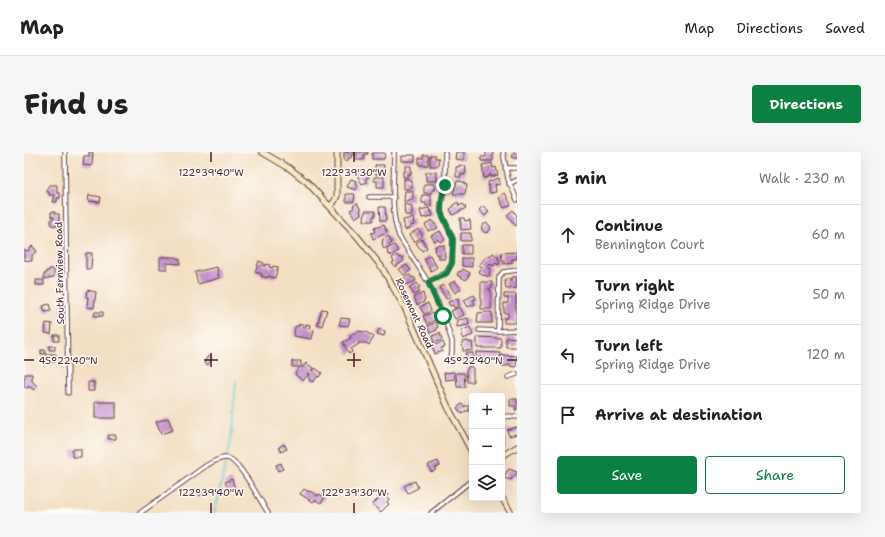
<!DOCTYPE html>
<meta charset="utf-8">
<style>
body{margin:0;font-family:"Shantell Sans",sans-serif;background:#f6f6f6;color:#202124}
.controls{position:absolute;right:12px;bottom:12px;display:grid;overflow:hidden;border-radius:4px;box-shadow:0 4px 16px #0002}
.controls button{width:36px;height:36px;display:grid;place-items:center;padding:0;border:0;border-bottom:1px solid #e0e0e0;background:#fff;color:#202124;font:20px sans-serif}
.stop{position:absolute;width:12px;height:12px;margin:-9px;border:3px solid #0b8043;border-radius:50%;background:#fff}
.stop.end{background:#0b8043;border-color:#fff;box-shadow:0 1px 4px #0008}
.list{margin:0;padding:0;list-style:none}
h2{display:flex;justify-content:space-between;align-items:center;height:52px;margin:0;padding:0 16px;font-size:17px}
h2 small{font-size:13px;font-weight:400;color:#757577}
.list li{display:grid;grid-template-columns:26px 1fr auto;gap:12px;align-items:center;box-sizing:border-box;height:60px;padding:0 16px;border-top:1px solid #e0e0e0}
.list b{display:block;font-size:15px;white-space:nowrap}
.list p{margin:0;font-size:13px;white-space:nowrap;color:#757577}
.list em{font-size:13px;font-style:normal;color:#757577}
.actions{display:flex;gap:8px;padding:12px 16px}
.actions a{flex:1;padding:9px 0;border:1px solid #0b8043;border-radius:4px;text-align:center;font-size:14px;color:#0b8043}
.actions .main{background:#0b8043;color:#fff}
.icon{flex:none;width:22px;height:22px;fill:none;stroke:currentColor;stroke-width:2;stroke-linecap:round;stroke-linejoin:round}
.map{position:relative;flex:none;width:493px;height:361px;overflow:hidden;border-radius:4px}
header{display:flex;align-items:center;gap:24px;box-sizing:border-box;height:56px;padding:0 20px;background:#fff;border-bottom:1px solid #e0e0e0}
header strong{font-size:19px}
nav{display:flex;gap:22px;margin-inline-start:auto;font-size:14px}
.intro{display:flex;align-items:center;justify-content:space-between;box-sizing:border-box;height:96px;padding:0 24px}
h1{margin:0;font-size:28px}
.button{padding:10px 18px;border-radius:4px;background:#0b8043;color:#fff;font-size:14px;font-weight:700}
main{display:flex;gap:24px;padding:0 24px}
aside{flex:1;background:#fff;border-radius:4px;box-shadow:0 4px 16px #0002}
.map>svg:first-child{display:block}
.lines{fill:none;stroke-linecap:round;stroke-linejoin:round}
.stream{stroke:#55c2cc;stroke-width:1.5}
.building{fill:url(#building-hatch)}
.street-casing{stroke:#633c42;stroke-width:5.5}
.secondary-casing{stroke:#633c42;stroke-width:7}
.street{stroke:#fff;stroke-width:3.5}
.secondary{stroke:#f6e9c3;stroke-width:5}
.route{stroke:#0b8043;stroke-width:5}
.ticks{fill:none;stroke:#4a1f2b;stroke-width:1.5}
.labels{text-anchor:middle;stroke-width:3;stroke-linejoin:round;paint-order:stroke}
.street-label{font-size:10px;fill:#4a1f2b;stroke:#fdfcf7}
.ticks-label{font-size:10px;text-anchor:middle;fill:#4a1f2b;stroke:#fdfcf7;stroke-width:3;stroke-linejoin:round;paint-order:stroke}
</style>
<header>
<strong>Map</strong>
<nav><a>Map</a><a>Directions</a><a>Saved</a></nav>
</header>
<div class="intro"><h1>Find us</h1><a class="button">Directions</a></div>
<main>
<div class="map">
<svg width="493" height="361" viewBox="0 0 493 361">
<defs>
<pattern id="building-hatch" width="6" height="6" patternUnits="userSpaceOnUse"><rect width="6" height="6" fill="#c792cf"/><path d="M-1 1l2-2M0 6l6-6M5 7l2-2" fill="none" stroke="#a477a8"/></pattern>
</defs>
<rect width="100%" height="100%" fill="#fdfcf7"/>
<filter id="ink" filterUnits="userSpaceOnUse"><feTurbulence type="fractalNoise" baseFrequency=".025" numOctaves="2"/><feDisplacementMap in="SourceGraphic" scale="8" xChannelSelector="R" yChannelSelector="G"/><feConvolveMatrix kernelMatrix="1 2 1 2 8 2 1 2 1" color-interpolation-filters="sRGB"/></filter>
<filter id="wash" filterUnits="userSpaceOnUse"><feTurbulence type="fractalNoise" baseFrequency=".012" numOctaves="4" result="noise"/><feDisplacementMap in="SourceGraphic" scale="16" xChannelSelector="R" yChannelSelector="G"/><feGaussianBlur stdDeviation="0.9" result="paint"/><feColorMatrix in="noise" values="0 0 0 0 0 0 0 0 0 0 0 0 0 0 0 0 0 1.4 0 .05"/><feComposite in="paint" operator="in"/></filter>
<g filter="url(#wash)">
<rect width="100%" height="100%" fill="#f3dfc3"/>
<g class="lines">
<!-- stream -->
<path class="stream" d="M 190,361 L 193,351 L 207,289 L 212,229"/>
</g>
<g id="blocks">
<!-- building -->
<path class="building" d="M 65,0 L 69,0 L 68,14 L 59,13 L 60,4 L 65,4 Z
M 320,0 L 324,0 L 324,1 L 331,0 L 331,3 L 327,3 L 327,6 L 324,6 L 324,9 L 320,9 Z
M 333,0 L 344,0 L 344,2 L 340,2 L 340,8 L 333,8 Z
M 432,0 L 440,0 L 440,8 L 431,7 Z
M 462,0 L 469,0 L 469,9 L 457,9 L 457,5 L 462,5 Z
M 490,0 L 493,0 L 493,7 L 488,5 Z
M 348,1 L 361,1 L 360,7 L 348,7 Z
M 384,3 L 391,3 L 391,9 L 378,9 L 378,4 L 384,4 Z
M 399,3 L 404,3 L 404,13 L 395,13 L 395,6 L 399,6 Z
M 406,3 L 411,3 L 411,6 L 415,6 L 414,14 L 406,14 Z
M 468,11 L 469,16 L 472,15 L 474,23 L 467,25 L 467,23 L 465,23 L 465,25 L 460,26 L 458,13 Z
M 351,13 L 360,13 L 360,22 L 351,22 Z
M 435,13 L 442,14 L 441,23 L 437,22 L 437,25 L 432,25 L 432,15 L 435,15 Z
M 381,14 L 387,14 L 387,22 L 384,22 L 384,25 L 379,25 L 379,20 L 381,20 Z
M 341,18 L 345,25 L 341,27 L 343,30 L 338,32 L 333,23 Z
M 402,20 L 413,20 L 413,29 L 402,29 Z
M 350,25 L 360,25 L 360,35 L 353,35 L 353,29 L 350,29 Z
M 475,26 L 476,32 L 471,33 L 472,40 L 466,41 L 464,30 Z
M 327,27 L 332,29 L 331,32 L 334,33 L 332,38 L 323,35 Z
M 380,27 L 386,27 L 386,29 L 388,29 L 388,35 L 386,35 L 386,37 L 380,37 Z
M 433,29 L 440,30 L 440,32 L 443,33 L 441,42 L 429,42 Z
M 400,32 L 411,32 L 411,38 L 408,38 L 408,41 L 400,41 Z
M 25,33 L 33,33 L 33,41 L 36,41 L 36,46 L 33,46 L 33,50 L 29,50 L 31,43 L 25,43 L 25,40 L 23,40 L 23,36 L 25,36 Z
M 381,39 L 389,39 L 389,48 L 383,48 L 383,50 L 380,50 Z
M 481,41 L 487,53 L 480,56 L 475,46 L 478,44 L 477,43 Z
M 322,42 L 331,42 L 330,50 L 322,50 Z
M 65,43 L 77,45 L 76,50 L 64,49 Z
M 398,43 L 407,43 L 407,54 L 402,54 L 402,51 L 398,51 Z
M 434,50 L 435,54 L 439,52 L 442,56 L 429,63 L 426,57 L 429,55 L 429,53 Z
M 333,51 L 337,58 L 336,59 L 337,62 L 331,66 L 326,58 L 330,56 L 329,54 Z
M 380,52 L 388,54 L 388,63 L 381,63 Z
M 459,54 L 465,59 L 461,64 L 455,58 Z
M 355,55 L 361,55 L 362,69 L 356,69 Z
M 405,56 L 406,60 L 408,59 L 409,64 L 398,66 L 396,58 Z
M 489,58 L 493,64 L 493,73 L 492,74 L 483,63 Z
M 341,59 L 351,59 L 351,64 L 349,64 L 349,69 L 340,69 Z
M 27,60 L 31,60 L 31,62 L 35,62 L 35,74 L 27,73 L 27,67 L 30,67 L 30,65 L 27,65 Z
M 389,66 L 390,73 L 386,74 L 386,76 L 381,78 L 379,68 Z
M 436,66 L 440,66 L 441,69 L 446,68 L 447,77 L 437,78 Z
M 408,68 L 414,76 L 410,78 L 409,77 L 404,79 L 401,72 Z
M457.5 76a4.5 4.5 0 1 1 9 0a4.5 4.5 0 1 1-9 0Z
M 360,73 L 363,81 L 349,87 L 347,81 L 351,80 L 350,76 Z
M 394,77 L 399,84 L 390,90 L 385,83 Z
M 416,79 L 421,88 L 417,90 L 415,87 L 411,90 L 407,84 Z
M 437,81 L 447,81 L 447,89 L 437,89 Z
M 364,84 L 368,91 L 360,97 L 358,94 L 359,93 L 358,90 L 359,89 L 358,88 Z
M 398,87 L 403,96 L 398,99 L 392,91 Z
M 370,93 L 374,99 L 367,104 L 366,102 L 365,103 L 363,100 L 364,99 L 363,97 Z
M 420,93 L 421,107 L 415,107 L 415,102 L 412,102 L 411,94 Z
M 438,93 L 447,93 L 447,102 L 438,102 Z
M 8,94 L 13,99 L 8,103 L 8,109 L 0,108 L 0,98 L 4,99 Z
M 493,100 L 493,107 L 488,107 L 488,111 L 480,112 L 480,108 L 478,108 L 477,101 Z
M 62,101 L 68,101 L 67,117 L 62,117 Z
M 469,101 L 475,106 L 474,107 L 476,109 L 474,113 L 472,111 L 470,114 L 466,112 L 464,115 L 467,117 L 465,120 L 466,122 L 464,125 L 461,123 L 460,124 L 454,119 L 458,115 L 455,113 L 463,104 L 465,105 Z
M 373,103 L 375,106 L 378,105 L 380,109 L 371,115 L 368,111 L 370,110 L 368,106 Z
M 406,103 L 413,115 L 407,119 L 400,107 Z
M 136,105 L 153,105 L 153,107 L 156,107 L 156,112 L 143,111 L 143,117 L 136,117 Z
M 438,106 L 448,106 L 448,115 L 438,114 Z
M 235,109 L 240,111 L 239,114 L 241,114 L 242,112 L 246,113 L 245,115 L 248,116 L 249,114 L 254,115 L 251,126 L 244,124 L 243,126 L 237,124 L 238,122 L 231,120 Z
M 382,113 L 387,118 L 380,123 L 375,117 Z
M 193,115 L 195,126 L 174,132 L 171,120 Z
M 25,117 L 30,117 L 30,125 L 20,127 L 20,122 L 22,122 L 22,119 L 25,119 Z
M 439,117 L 446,121 L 442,128 L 433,123 L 435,119 L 437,120 Z
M 386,123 L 388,126 L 390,125 L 392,129 L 382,133 L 379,126 Z
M 487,125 L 493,125 L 493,136 L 482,137 L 481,127 L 486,127 L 486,129 L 487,129 Z
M 12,128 L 20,128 L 20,133 L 12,133 Z
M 431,129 L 437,137 L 431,141 L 425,132 Z
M 457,130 L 468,130 L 468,136 L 465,136 L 465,138 L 467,138 L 467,157 L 457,157 Z
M 393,131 L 396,135 L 394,136 L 396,140 L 390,143 L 385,135 Z
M 420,133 L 427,144 L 422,147 L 415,135 Z
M 63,138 L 72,140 L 70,156 L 63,155 L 64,145 L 62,145 Z
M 399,141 L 401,148 L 399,149 L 400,150 L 393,153 L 390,145 Z
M 480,142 L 492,142 L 492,171 L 480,171 L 480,166 L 484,166 L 484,161 L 480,161 L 480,151 L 484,151 L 484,146 L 480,146 Z
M 450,143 L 452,147 L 449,148 L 451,152 L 444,155 L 440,148 Z
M 434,146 L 435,154 L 430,156 L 429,153 L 426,154 L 424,150 Z
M 404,151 L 407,159 L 400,162 L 396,155 Z
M 25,152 L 27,159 L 21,160 L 19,154 Z
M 436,155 L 440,163 L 431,167 L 427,159 Z
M 298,157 L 303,158 L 298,174 L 293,173 Z
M 71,160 L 79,160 L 79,164 L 70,164 Z
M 463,160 L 468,160 L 468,171 L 453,171 L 454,161 Z
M 408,161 L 411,168 L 403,172 L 399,164 Z
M 317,166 L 326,167 L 324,174 L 315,173 Z
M 444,166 L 445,173 L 433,175 L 433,170 L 434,170 L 434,168 Z
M 412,170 L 414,175 L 412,176 L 413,178 L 406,181 L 403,174 Z
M 22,171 L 28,172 L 27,182 L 21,181 Z
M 275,172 L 279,172 L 278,175 L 281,176 L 282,172 L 286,173 L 285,177 L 290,178 L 288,187 L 270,184 L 271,175 L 272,174 L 275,174 Z
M 446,175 L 449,183 L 439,187 L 437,183 L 439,182 L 437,179 Z
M 355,177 L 361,179 L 360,184 L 353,182 Z
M 334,179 L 342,180 L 350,185 L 345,193 L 342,191 L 334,191 L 335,192 L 327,197 L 328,200 L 325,202 L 319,190 L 327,186 L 326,183 Z
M 416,181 L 418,188 L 410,191 L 408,184 Z
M 30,183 L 35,183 L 35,189 L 30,189 Z
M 453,185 L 477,186 L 477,196 L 453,196 Z
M 482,185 L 493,186 L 493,195 L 482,195 Z
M 444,189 L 445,191 L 448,190 L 449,198 L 439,199 L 438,190 Z
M 419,190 L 421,195 L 417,196 L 419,199 L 411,202 L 408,194 Z
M 25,194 L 31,194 L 31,198 L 25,198 Z
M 17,198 L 21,198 L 21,202 L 17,202 Z
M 452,200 L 476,201 L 476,207 L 452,206 Z
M 442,201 L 449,201 L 449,211 L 441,211 Z
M 22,202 L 32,202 L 31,210 L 26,210 L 26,206 L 22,206 Z
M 478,203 L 493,204 L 492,215 L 486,214 L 486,212 L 484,212 L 484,214 L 478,214 Z
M 184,204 L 188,206 L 184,213 L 180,211 Z
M 268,209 L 277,209 L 277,215 L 278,216 L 282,211 L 289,216 L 287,218 L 289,219 L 291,216 L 298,221 L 295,225 L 294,224 L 289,230 L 285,228 L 286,226 L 284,225 L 286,222 L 285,221 L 279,229 L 271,222 L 276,215 L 268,215 Z
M 445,214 L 449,216 L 449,230 L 443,230 L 442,219 Z
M 430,220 L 431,227 L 421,228 L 420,221 Z
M 432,221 L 440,221 L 441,235 L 433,235 Z
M 1,222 L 8,222 L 8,229 L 13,234 L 10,238 L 6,235 L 0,235 L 0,226 L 1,226 Z
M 64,230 L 70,230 L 70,239 L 64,239 Z
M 486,247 L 493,247 L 493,258 L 491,258 L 491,254 L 486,254 Z
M 71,250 L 92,250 L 92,266 L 71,266 Z
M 438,252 L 439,254 L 445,254 L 445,259 L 441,259 L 438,262 L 433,256 Z
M 144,266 L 149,278 L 137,282 L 132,270 Z
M 493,275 L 493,282 L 485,284 L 483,278 Z
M 478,282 L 479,282 L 480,294 L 478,294 Z
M 84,283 L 92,283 L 92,287 L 84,287 Z
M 260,292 L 263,297 L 257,300 L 255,295 Z
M 48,297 L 57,297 L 57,305 L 48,305 Z
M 414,309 L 416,314 L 411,316 L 412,318 L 407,320 L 404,313 Z
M 257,311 L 259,317 L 254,319 L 252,313 Z
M 485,317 L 493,320 L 491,325 L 489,324 L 487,328 L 480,326 L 483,319 L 484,319 Z
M 208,327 L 211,337 L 205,339 L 201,330 Z
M 391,329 L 394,336 L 384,341 L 380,334 Z
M 177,337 L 180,341 L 176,344 L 173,340 Z
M 280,337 L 285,340 L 286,339 L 294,344 L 295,342 L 301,345 L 297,351 L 291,348 L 289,350 L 276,342 Z
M 362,340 L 365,343 L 363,345 L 365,347 L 363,350 L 365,352 L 357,360 L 349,352 L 357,344 L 356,343 L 358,341 L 360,342 Z"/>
</g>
</g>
<g filter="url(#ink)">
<use href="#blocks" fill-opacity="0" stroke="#633c42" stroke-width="1"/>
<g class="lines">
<defs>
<path id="street" d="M 41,0 L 44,241
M 370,0 C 370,25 366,62 375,84 L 404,130 L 419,162 L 428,189 L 428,199 L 427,209
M 479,0 L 484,27 L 493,48
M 481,16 L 493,16
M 485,32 L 493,28
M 345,45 L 370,45
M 493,118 L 479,120 L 475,125 L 474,179 L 493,178
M 404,130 L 422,121 L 428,111 L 429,87 L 417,60 L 417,52 L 421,33 L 421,0
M 455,178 L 474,179
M 484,225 L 493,222
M 478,266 L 484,264 L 493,265
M 116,361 L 183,313 C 189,310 196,305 203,306 C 215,307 237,350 244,361
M 407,361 L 448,328"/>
<path id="secondary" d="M 238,0 L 265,16 L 283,30 L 333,84 L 357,114 L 381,156 L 424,255 L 448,300
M 306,54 L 310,50 L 313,44 L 313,0
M 478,304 L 493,295
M 478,346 L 487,361"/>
</defs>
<!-- street casing -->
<use href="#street" class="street-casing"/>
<!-- secondary casing -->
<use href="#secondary" class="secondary-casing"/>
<!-- street -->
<use href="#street" class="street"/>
<!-- secondary -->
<use href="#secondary" class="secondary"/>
</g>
</g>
<g class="lines" filter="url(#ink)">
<!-- route -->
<path class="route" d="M 419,164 L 404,130 L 418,124 L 423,121 L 428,111 L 429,87 L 417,60 L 418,45 L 421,33"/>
</g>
<!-- ticks -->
<path class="ticks" d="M 187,0 L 187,10M 330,0 L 330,10M 187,201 L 187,215M 330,201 L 330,215M 0,208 L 10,208M 180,208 L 194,208M 323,208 L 337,208M 483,208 L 493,208M 187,351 L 187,361M 330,351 L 330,361"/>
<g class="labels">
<!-- street labels -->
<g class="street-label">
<text transform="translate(35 121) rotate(-91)" y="4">South Fernview Road</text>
<text transform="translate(391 161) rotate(65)" y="4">Rosemont Road</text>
</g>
</g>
<g class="ticks-label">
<text x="187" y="24">122°39'40"W</text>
<text x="330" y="24">122°39'30"W</text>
<text x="44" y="212">45°22'40"N</text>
<text x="449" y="212">45°22'40"N</text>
<text x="187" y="344">122°39'40"W</text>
<text x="330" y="344">122°39'30"W</text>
</g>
</svg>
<div class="controls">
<button>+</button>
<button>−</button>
<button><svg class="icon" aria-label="layers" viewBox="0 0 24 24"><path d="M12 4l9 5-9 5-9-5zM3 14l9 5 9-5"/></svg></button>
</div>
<div class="stop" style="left:419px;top:164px"></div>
<div class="stop end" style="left:421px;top:33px"></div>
</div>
<aside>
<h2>3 min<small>Walk · 230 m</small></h2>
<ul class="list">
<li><svg class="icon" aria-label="ahead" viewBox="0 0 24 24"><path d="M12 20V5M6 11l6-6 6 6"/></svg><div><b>Continue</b><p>Bennington Court</p></div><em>60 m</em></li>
<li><svg class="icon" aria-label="right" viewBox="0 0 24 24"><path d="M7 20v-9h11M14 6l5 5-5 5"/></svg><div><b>Turn right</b><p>Spring Ridge Drive</p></div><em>50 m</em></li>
<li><svg class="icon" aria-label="left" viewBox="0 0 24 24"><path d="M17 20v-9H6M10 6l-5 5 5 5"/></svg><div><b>Turn left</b><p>Spring Ridge Drive</p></div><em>120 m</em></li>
<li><svg class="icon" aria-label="arrive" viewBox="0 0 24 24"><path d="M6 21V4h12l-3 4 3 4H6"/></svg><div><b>Arrive at destination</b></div></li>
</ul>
<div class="actions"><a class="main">Save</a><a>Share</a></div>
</aside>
</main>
